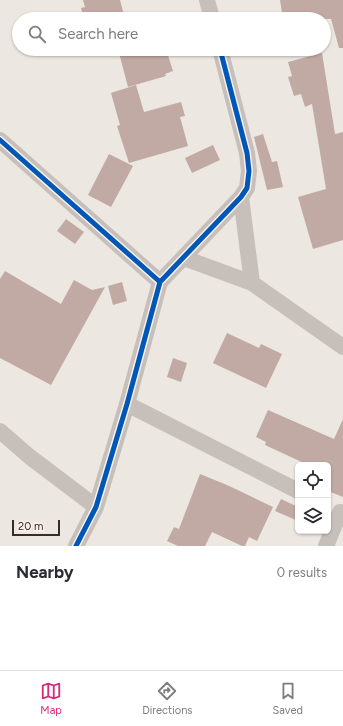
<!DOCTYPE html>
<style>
body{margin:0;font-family:Figtree,sans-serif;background:#f7f7f7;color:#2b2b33}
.controls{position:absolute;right:12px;bottom:12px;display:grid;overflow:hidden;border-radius:6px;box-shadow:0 1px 3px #0004}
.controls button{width:36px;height:36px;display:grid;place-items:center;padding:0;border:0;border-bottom:1px solid #e1e1e2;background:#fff;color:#2b2b33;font:20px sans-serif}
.scale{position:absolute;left:12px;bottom:10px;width:48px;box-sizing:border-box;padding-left:4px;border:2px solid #372c28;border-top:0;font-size:11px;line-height:14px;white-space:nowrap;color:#372c28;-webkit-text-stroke:3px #faf1e9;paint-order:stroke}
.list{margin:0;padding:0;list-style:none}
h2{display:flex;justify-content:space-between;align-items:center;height:52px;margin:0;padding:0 16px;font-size:17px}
h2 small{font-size:13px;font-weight:400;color:#7c7c81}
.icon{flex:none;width:22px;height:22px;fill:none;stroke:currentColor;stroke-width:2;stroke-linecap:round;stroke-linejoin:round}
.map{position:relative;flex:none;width:343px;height:546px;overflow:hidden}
.search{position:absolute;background:#fff;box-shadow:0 1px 3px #0004;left:12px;right:12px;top:12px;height:44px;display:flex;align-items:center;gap:10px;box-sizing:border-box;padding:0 14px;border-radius:22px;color:#7c7c81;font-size:15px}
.sheet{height:124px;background:#fff}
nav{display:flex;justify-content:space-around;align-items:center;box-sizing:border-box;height:56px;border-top:1px solid #e1e1e2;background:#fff;font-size:11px;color:#7c7c81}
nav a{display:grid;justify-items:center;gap:2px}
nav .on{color:#db2777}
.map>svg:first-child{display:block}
.building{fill:#c1aaa3}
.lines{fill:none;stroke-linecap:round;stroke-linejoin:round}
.minor{stroke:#c6bfba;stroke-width:16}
.cycleway-casing{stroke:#faf1e9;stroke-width:8}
.cycleway{stroke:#0057b8;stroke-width:5}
</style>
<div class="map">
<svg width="343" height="546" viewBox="0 0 343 546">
<rect width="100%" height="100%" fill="#ede7e1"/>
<!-- building -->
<path class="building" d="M 83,0 L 120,0 L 125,19 L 84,19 L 81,8 L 85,7 Z
M 280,0 L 343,0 L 343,48 L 339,48 L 331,19 L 283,19 Z
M 118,49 L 166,49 L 173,71 L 165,74 L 166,76 L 128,87 Z
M 322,53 L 335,134 L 343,132 L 343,240 L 313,249 L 298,197 L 326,189 L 312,104 L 305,107 L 301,94 L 294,96 L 288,77 L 292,76 L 288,62 Z
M 136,85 L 144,112 L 181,102 L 185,116 L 180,117 L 188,146 L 129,163 L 117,126 L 120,125 L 111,93 Z
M 263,134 L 272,162 L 277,161 L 283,187 L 267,190 L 254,137 Z
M 213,145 L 220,160 L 192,173 L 185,158 Z
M 109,154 L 133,166 L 111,207 L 88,195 Z
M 66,219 L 84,232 L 75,244 L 57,231 Z
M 5,271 L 61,304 L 74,280 L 92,290 L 105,287 L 51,385 L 0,358 L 0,279 Z
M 122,282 L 127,301 L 113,305 L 108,286 Z
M 227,333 L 259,348 L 261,344 L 282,354 L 266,388 L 213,363 Z
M 173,358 L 187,363 L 181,382 L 167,377 Z
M 268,410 L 334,439 L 343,419 L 343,497 L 328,491 L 328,465 L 308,465 L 265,445 L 266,442 L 256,437 Z
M 200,474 L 227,485 L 273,507 L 257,541 L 249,537 L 245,546 L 242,546 L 212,532 L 205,546 L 178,546 L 167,541 L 174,527 L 179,529 Z
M 281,499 L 298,507 L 298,521 L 275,511 Z"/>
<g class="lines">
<!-- minor -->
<path class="minor" d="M 207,0 L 212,19
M 0,140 L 160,282
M 241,197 L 252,283
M 184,258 L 252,283 L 343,347
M 127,404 L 298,491
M 0,431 L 30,457 L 96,507
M 76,546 L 96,507 L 127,404 L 160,282 L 241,197 L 247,188 L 249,171 L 247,153 L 220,49
M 326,546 L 340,512"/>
<defs>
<path id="cycleway" d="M 0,140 L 160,282
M 76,546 L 96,507 L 127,404 L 160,282 L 241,197 L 247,188 L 249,171 L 247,153 L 220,49"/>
</defs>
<!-- cycleway casing -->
<use href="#cycleway" class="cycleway-casing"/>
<!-- cycleway -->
<use href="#cycleway" class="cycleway"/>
</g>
</svg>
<div class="controls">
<button><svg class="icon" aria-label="locate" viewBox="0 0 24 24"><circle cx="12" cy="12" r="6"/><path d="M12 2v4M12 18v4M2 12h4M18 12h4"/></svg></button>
<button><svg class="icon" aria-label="layers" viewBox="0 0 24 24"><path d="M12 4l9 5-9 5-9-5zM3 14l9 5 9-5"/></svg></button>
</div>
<div class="scale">20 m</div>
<div class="search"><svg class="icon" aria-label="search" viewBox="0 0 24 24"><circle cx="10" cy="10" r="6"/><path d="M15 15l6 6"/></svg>Search here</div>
</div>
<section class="sheet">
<h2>Nearby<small>0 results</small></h2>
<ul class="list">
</ul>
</section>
<nav>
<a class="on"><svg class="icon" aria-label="map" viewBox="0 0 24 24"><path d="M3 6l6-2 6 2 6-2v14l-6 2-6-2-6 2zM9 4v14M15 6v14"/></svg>Map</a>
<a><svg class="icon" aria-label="directions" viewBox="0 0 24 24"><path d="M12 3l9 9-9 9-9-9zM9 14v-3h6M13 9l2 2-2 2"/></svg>Directions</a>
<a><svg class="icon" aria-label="saved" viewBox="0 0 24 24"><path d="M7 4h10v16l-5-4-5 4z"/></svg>Saved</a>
</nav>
